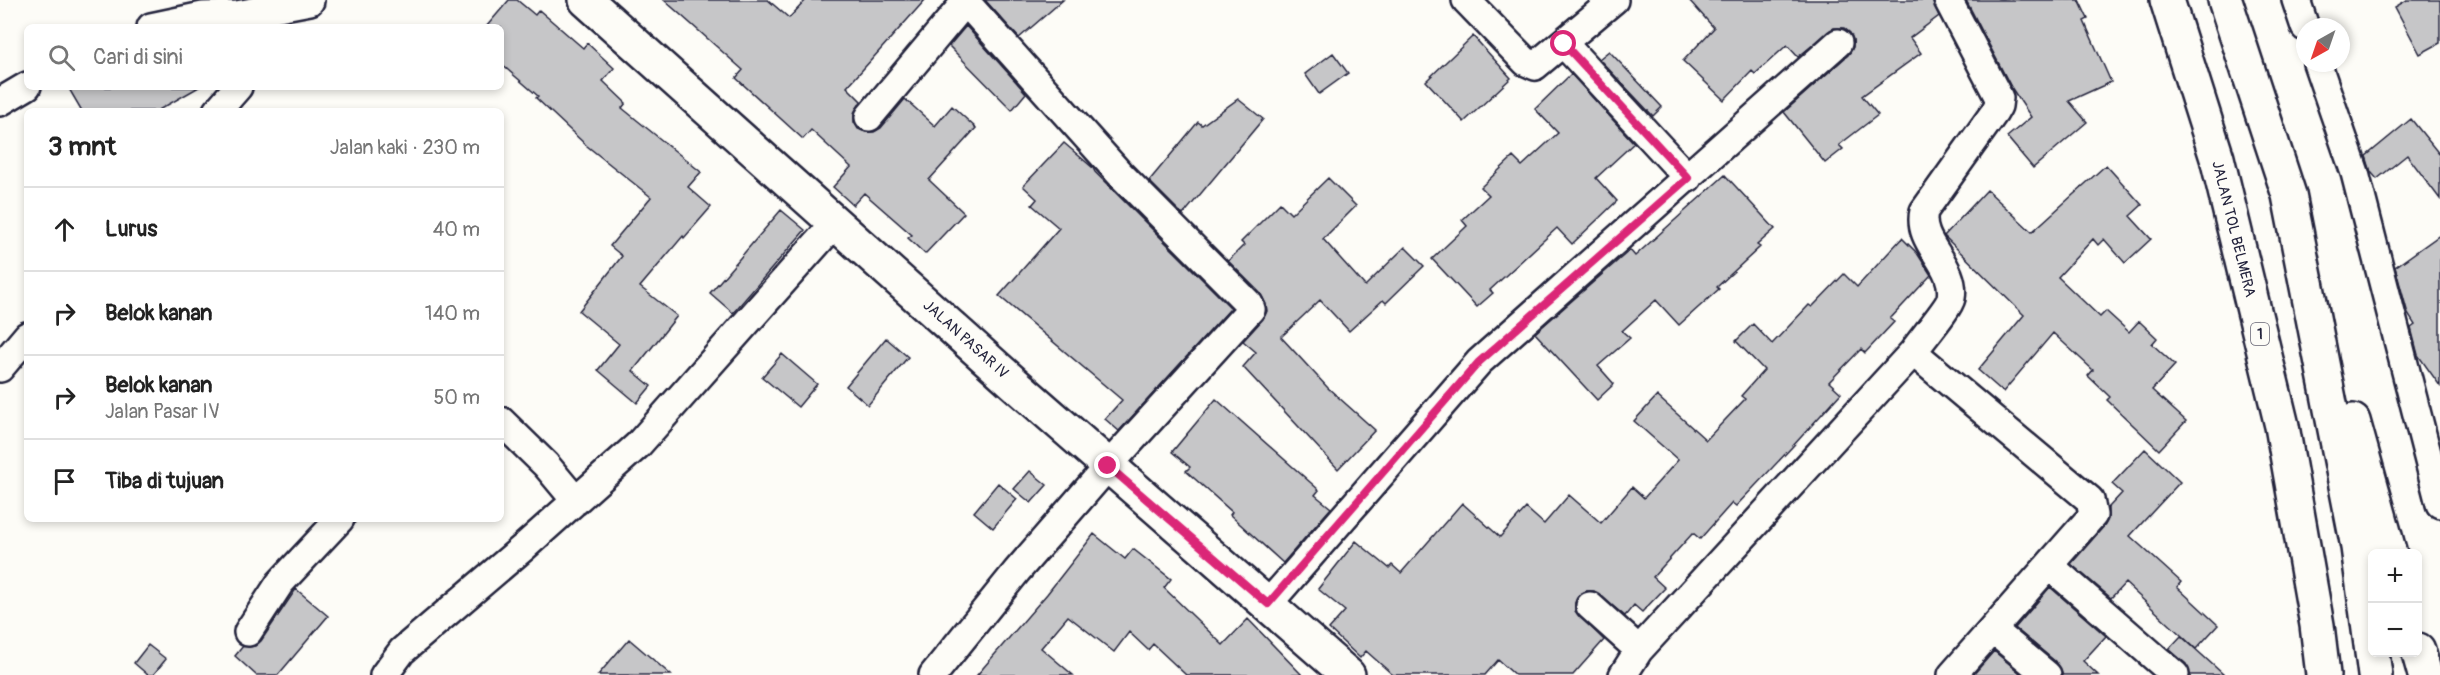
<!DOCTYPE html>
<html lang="id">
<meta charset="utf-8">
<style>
body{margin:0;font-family:Pangolin,sans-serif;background:#f6f6f6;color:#222}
.controls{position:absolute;right:18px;bottom:18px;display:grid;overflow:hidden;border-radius:9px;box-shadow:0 3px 9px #0003}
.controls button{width:54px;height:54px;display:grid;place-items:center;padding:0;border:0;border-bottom:2px solid #e0e0e0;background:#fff;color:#222;font:30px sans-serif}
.compass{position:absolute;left:2296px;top:18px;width:54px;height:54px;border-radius:50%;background:#fff;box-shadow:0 3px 9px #0003;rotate:220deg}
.stop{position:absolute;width:18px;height:18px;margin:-14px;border:4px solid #db2777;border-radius:50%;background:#fff}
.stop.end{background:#db2777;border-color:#fff;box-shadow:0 2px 6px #0008}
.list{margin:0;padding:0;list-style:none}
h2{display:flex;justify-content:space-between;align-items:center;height:78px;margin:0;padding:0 24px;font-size:26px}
h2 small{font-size:20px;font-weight:400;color:#767676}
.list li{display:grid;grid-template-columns:39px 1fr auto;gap:18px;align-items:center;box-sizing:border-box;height:84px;padding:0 24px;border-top:2px solid #e0e0e0}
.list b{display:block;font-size:22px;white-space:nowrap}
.list p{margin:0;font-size:20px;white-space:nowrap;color:#767676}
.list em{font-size:20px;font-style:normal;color:#767676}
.icon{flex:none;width:33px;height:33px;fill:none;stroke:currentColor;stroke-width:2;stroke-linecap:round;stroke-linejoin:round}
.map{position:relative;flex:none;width:2440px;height:675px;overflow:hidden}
.search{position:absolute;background:#fff;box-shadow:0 3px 9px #0003;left:24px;top:24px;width:480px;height:66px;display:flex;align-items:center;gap:15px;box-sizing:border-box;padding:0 21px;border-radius:9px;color:#767676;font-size:22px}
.panel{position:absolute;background:#fff;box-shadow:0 3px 9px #0003;left:24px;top:108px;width:480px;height:414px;border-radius:9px}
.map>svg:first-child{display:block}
.building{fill:#c6c6c8;stroke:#22223b;stroke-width:1.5}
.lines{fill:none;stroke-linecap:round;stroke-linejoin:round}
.street-casing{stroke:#22223b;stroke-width:32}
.secondary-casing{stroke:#22223b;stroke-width:38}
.highway-casing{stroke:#22223b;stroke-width:38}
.street{stroke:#fdfcf7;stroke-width:27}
.secondary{stroke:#fdfcf7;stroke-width:33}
.highway{stroke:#fdfcf7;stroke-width:33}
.route{stroke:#db2777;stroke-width:8}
.labels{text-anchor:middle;stroke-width:4.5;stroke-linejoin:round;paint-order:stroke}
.shield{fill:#fdfcf7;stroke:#646373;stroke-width:1.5}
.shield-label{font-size:14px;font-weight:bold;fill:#22223b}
.street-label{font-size:15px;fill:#22223b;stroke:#fdfcf7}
</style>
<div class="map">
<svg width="2440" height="675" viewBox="0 0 2440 675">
<rect width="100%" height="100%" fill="#fdfcf7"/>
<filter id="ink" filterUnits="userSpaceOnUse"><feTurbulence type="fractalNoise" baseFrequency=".0167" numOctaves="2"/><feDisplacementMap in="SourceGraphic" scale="12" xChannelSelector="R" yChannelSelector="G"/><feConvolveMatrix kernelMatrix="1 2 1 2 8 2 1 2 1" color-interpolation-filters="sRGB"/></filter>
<g filter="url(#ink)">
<!-- building -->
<path class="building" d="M 509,0 L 517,0 L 535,15 L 539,10 L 583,48 L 587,43 L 614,68 L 603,81 L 626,103 L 622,108 L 701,172 L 688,187 L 711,207 L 684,238 L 683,236 L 640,287 L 677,316 L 633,371 L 651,386 L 637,403 L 598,370 L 619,344 L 579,311 L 622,256 L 610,246 L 651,197 L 587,146 L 536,98 L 538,96 L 501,64 L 501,27 L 486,27 Z
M 664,0 L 768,0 L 789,18 L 806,0 L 925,0 L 847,87 L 861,101 L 854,114 L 854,122 L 858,129 L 866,132 L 874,132 L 881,128 L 905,99 L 935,126 L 952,106 L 976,128 L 929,180 L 964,213 L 925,254 L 908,238 L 912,235 L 864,193 L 853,205 L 833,187 L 851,167 L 811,130 L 803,139 L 736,78 L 743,70 Z
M 985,0 L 1063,0 L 1019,38 Z
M 1689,0 L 1932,0 L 1939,16 L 1910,38 L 1921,53 L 1862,96 L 1878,115 L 1839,145 L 1843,149 L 1825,163 L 1784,112 L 1848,55 L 1853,47 L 1853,40 L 1850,33 L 1844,28 L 1834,28 L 1798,57 L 1787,45 L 1755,74 L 1752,71 L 1724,100 L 1683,61 L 1714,28 Z
M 1966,0 L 2079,0 L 2088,19 L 2084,21 L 2111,82 L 2069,101 L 2087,122 L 2033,168 L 2007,137 L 2031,117 L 2011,87 Z
M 2407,0 L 2440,0 L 2440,43 L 2420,54 L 2395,7 Z
M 966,26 L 1026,93 L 1012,110 L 949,46 Z
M 1473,36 L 1511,78 L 1464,122 L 1426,81 Z
M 1609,51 L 1662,107 L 1653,116 L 1599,59 Z
M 1333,53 L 1348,73 L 1319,94 L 1305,74 Z
M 1571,74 L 1634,143 L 1596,178 L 1617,201 L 1572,244 L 1557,228 L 1490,290 L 1493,293 L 1477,307 L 1432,259 L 1467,226 L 1462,220 L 1489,195 L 1481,187 L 1513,157 L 1522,166 L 1558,133 L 1535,109 Z
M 68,87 L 199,87 L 157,111 L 82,111 Z
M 1238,99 L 1263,119 L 1183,215 L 1149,181 L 1198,122 L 1202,125 Z
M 2411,119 L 2440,155 L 2440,199 L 2407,155 L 2377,179 L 2371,172 L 2366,156 Z
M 1064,143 L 1093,168 L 1095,172 L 1231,308 L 1119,431 L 1105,419 L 1122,400 L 999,296 L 1059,228 L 1032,205 L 1037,199 L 1023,186 Z
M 2106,165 L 2142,205 L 2130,216 L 2151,239 L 2125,263 L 2104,239 L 2098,245 L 2093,239 L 2058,277 L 2100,317 L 2106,311 L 2129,332 L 2139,321 L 2157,338 L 2152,344 L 2175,365 L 2152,390 L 2186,421 L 2159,450 L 2107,400 L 2110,397 L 2088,376 L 2093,370 L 2053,333 L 2003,392 L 1978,370 L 2024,315 L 1944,236 L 1987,190 L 2032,232 Z
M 1725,175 L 1775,229 L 1757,245 L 1760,247 L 1717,287 L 1719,289 L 1679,325 L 1656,300 L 1622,331 L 1630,338 L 1598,366 L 1614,384 L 1597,400 L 1535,333 L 1630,250 L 1635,256 Z
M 1328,178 L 1356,206 L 1323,239 L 1365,286 L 1405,247 L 1424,266 L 1386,303 L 1383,300 L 1349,331 L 1320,300 L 1281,337 L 1328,388 L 1375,430 L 1338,469 L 1243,367 L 1256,352 L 1243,341 L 1263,319 L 1267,311 L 1266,304 L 1260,293 L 1228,261 L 1244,245 L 1241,242 L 1280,203 L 1291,214 Z
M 781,210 L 805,230 L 733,313 L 710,293 Z
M 2440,235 L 2440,386 L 2418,355 L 2411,328 L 2415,325 L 2408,314 L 2395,267 Z
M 1902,238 L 1917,253 L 1931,275 L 1890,319 L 1894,322 L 1865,353 L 1861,349 L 1829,382 L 1841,393 L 1792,447 L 1736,506 L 1732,503 L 1700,539 L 1693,533 L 1653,577 L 1665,588 L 1642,612 L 1634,605 L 1625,616 L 1594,591 L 1586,591 L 1579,595 L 1575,603 L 1575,611 L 1604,640 L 1573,675 L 1515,675 L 1498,660 L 1485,675 L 1393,675 L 1366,651 L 1360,658 L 1329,629 L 1345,611 L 1318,589 L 1356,541 L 1389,568 L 1392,565 L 1401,573 L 1462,503 L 1500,537 L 1526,508 L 1544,524 L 1569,495 L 1601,523 L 1632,487 L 1644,498 L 1678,460 L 1634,421 L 1657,396 L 1706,440 L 1745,399 L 1741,396 L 1764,370 L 1736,341 L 1753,324 L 1772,344 L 1809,305 L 1812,307 L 1844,274 L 1857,287 Z
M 886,338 L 908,357 L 868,405 L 846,386 Z
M 782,354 L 817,384 L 798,407 L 762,377 Z
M 1216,399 L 1319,490 L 1315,495 L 1331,508 L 1283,563 L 1230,515 L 1232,512 L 1186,471 L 1190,467 L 1172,452 Z
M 2145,449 L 2180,482 L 2130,536 L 2181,582 L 2177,587 L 2218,625 L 2196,649 L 2125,583 L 2111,598 L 2071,564 L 2105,525 L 2108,519 L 2108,508 L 2122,493 L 2112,484 Z
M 1030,471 L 1047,485 L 1031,503 L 1014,489 Z
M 998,483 L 1017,499 L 993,528 L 974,512 Z
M 1094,534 L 1125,559 L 1133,549 L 1171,579 L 1164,588 L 1223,645 L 1248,619 L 1302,675 L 1186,675 L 1153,644 L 1148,650 L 1129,632 L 1114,652 L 1068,616 L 1041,648 L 1073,675 L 977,675 L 1047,594 Z
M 2050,587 L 2106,636 L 2083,661 L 2098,675 L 2062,675 L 2057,663 L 2015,628 Z
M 296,589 L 328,616 L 278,675 L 256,675 L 235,656 L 243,646 L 255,646 L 261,641 Z
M 2181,636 L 2224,675 L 2190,675 L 2186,664 L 2169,649 Z
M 629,639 L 671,675 L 598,675 Z
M 148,645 L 166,659 L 153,675 L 148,675 L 134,663 Z
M 1994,651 L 2020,673 L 2018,675 L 1973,675 Z"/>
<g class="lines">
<defs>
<path id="street" d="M 1466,0 L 1526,62 L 1535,66 L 1614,0
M 2296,0 L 2305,27
M 151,27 L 203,16 L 237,15 L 310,1
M 1564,44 L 1688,178
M 2317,63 L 2355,173 L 2440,504
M 0,102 L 27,86
M 217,111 L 238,87
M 869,117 L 967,0
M 1913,352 L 2090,500 L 2093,515 L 1952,675
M 0,368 L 27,336
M 501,421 L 546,465 L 576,501
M 2050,566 L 2175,675
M 1268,604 L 1479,362 L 1838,43
M 1590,606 L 1639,650
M 1993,630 L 2047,675
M 248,632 L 280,583 L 340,519
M 384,675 L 402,651 L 524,547 L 638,445 L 836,222
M 933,675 L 1017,571 L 1108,466 L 1251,309 L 1249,304 L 1119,173 L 964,0
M 1623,675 L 1639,650 L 1913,352 C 1920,341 1949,308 1951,298 C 1957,264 1916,244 1924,211 L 1994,113 L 1998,106 L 1999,98 L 1948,0"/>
<path id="secondary" d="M 586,0 L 1015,384 L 1348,675"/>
<path id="highway" d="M 2167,0 L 2217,158 L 2282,426 L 2317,625 L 2323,675
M 2225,0 L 2289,195 L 2358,547 L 2375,675
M 2353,421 L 2390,554
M 2418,650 L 2425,675"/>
</defs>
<!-- street casing -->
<use href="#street" class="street-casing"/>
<!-- secondary casing -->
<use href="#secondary" class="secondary-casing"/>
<!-- highway casing -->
<use href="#highway" class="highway-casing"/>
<!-- street -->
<use href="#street" class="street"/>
<!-- secondary -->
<use href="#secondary" class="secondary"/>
<!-- highway -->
<use href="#highway" class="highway"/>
</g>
</g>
<g class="lines" filter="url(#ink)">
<!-- route -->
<path class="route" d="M 1108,466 L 1268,604 L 1479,362 L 1688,178 L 1564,44"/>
</g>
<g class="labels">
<!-- shield labels -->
<rect class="shield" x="2251" y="323" width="18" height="22" rx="4.5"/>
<g class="shield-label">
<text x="2260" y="339">1</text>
</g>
<!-- street labels -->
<g class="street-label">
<text transform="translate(2234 229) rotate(76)" y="5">JALAN TOL BELMERA</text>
<text transform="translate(966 339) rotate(42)" y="5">JALAN PASAR IV</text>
</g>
</g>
</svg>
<div class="controls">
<button>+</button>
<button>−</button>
</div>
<svg class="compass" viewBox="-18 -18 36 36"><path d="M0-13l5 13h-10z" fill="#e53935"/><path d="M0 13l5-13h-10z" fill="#767676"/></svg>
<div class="stop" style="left:1564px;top:44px"></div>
<div class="stop end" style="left:1108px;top:466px"></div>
<div class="search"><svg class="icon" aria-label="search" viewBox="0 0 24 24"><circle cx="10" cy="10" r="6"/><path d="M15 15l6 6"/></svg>Cari di sini</div>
<section class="panel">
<h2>3 mnt<small>Jalan kaki · 230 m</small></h2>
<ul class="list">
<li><svg class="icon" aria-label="ahead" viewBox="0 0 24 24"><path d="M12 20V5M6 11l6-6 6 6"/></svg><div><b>Lurus</b></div><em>40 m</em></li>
<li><svg class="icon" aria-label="right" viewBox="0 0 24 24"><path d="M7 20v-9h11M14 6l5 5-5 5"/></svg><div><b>Belok kanan</b></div><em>140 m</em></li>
<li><svg class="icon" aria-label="right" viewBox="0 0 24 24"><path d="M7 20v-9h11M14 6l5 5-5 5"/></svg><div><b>Belok kanan</b><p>Jalan Pasar IV</p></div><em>50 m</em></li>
<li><svg class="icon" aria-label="arrive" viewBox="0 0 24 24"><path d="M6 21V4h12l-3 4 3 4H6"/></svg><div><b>Tiba di tujuan</b></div></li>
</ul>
</section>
</div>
